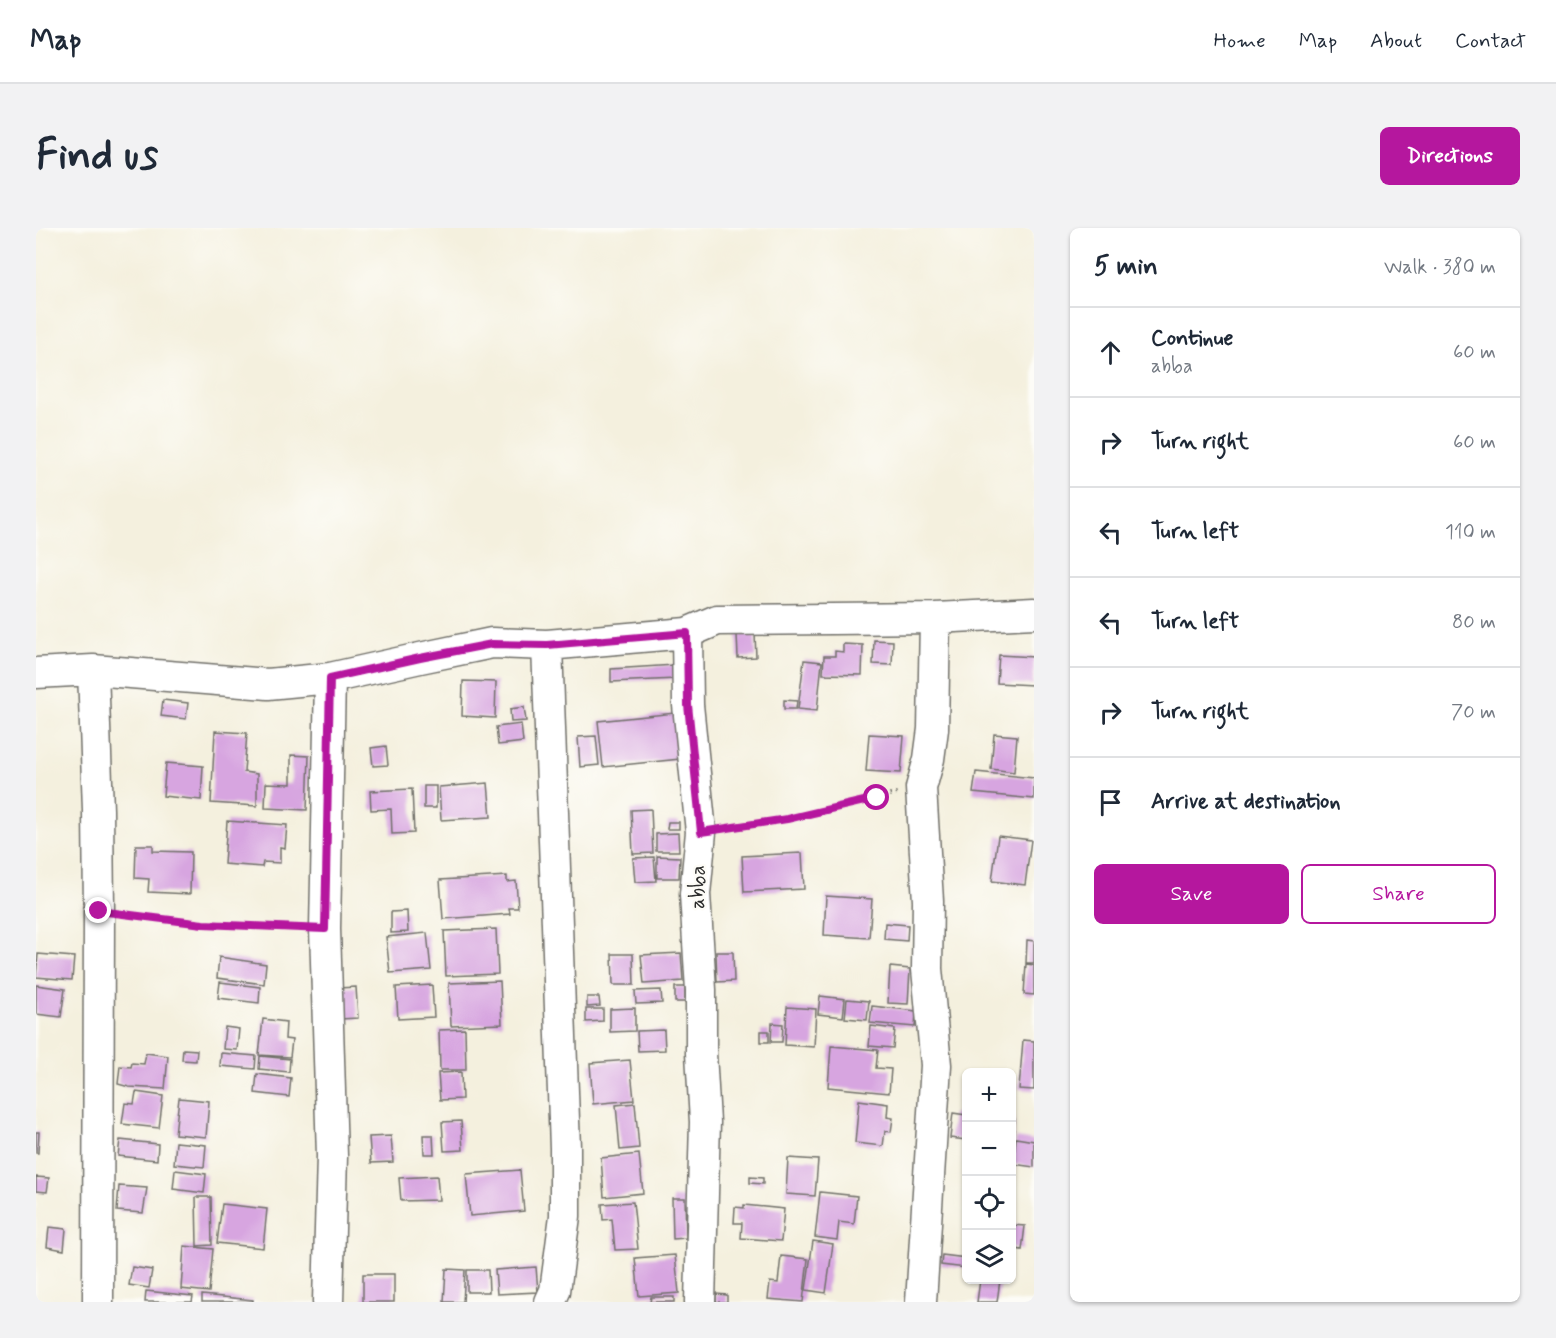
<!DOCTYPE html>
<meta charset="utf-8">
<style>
body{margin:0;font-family:Mynerve,sans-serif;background:#f2f2f3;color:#1f2937}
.controls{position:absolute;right:18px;bottom:18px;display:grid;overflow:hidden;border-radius:9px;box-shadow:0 2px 4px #0004}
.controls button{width:54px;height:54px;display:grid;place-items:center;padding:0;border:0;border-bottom:2px solid #e0e1e3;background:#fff;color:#1f2937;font:30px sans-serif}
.stop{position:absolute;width:18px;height:18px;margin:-14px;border:4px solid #b5179e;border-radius:50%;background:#fff}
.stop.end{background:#b5179e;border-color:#fff;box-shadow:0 2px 6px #0008}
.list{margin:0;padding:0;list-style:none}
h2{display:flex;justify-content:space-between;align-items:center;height:78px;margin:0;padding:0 24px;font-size:26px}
h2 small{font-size:20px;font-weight:400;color:#747a83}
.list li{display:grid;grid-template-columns:39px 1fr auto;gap:18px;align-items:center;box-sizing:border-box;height:90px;padding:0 24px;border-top:2px solid #e0e1e3}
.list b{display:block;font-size:22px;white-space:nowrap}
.list p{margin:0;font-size:20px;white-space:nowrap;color:#747a83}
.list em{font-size:20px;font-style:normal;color:#747a83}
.actions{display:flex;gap:12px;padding:18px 24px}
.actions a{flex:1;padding:14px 0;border:2px solid #b5179e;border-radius:9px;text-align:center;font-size:21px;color:#b5179e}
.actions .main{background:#b5179e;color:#fff}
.icon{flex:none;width:33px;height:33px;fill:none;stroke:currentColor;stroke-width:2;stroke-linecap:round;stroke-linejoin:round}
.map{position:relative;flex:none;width:998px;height:1074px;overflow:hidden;border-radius:9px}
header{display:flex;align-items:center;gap:36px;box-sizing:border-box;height:84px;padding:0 30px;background:#fff;border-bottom:2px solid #e0e1e3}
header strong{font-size:28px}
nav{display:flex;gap:33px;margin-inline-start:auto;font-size:21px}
.intro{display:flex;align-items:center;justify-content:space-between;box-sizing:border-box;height:144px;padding:0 36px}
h1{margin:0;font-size:42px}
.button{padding:15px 27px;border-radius:9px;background:#b5179e;color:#fff;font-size:21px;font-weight:700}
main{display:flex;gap:36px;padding:0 36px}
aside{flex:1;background:#fff;border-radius:9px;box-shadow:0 2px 4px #0004}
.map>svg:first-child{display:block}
.building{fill:#d7a5e0}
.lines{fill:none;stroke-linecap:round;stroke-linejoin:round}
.minor-casing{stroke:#71706a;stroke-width:33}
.path{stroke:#71706a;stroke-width:4;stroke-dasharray:1.5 4.5;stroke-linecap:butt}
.minor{stroke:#fff;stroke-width:30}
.route{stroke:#b5179e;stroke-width:8}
.labels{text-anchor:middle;stroke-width:5;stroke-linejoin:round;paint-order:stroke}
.street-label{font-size:21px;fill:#2b2b2b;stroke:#fdfcf7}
</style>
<header>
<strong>Map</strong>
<nav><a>Home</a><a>Map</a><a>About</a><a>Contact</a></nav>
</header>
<div class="intro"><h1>Find us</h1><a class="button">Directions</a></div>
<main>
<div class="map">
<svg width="998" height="1074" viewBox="0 0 998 1074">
<rect width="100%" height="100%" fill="#fdfcf7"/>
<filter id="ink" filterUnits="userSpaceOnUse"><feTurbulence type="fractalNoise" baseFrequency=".0167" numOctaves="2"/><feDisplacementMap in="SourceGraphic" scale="12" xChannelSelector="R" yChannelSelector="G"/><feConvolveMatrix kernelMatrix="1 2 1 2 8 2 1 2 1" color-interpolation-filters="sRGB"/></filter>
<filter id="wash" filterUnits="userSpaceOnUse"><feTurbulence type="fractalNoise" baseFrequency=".008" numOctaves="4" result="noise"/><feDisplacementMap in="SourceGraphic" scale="24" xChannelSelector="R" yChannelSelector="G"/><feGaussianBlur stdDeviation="1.35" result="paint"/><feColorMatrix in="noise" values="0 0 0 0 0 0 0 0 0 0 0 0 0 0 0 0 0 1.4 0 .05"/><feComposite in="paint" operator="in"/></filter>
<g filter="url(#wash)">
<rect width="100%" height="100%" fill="#f4f0de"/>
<g id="blocks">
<!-- building -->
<path class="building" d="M 701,406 L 719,406 L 720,429 L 702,430 Z
M 838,412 L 857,413 L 856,437 L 837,436 Z
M 807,416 L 827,417 L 826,447 L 787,446 L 788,428 L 799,428 L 799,423 L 807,424 Z
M 963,427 L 998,429 L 997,457 L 961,455 Z
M 768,432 L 786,434 L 781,483 L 762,481 Z
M 639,437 L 640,451 L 575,454 L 575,441 Z
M 427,453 L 460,454 L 459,490 L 426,488 Z
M 127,472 L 152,475 L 150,491 L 125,488 Z
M 748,472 L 761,473 L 760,481 L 748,481 Z
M 488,479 L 490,493 L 475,494 L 474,481 Z
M 639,485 L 644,531 L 567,539 L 562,493 Z
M 485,496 L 487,514 L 462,517 L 460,499 Z
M 179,503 L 211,505 L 208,544 L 221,546 L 221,578 L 175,575 Z
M 833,506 L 868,508 L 865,545 L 830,543 Z
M 958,506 L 981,508 L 978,544 L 955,541 Z
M 560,508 L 563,537 L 544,539 L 542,509 Z
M 350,518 L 352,537 L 337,538 L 335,520 Z
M 255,527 L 273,528 L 271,582 L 229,580 L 230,555 L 255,556 Z
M 130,535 L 167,538 L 165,572 L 127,568 Z
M 940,544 L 998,550 L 998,571 L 937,565 Z
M 452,555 L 455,589 L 405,592 L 403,559 Z
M 388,558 L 400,558 L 400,580 L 388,580 Z
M 376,561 L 378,605 L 356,606 L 355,581 L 335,582 L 334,563 Z
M 615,581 L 617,625 L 597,626 L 595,582 Z
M 191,593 L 251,597 L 249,620 L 244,619 L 244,635 L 227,634 L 226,639 L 188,636 Z
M 632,594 L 643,594 L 643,601 L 631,601 Z
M 642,605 L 643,623 L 620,623 L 620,606 Z
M 962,608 L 995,612 L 989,657 L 956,653 Z
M 100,617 L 117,617 L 117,623 L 155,624 L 154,666 L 112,664 L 113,651 L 99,650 Z
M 766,625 L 768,661 L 708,664 L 706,628 Z
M 621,628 L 644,629 L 643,650 L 621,650 Z
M 618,629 L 620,653 L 599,654 L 597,630 Z
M 471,648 L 471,654 L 480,653 L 482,680 L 473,680 L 474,686 L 407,691 L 404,652 Z
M 790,668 L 836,671 L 833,710 L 788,707 Z
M 371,683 L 372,704 L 355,705 L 355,684 Z
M 849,695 L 872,697 L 871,713 L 848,711 Z
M 460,701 L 462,746 L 410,748 L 408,703 Z
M 391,705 L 395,742 L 354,745 L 350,709 Z
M 991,712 L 998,713 L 998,735 L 990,735 Z
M 680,724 L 697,724 L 698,753 L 681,754 Z
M 645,725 L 647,753 L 608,756 L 605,727 Z
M 2,726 L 38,729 L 36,752 L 0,749 Z
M 576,726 L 597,726 L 598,757 L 577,757 Z
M 183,729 L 230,736 L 228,756 L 181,750 Z
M 990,736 L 998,737 L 998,767 L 988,766 Z
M 854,739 L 874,741 L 872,776 L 852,775 Z
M 464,753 L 466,796 L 415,798 L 413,755 Z
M 184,754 L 224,759 L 223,775 L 182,770 Z
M 0,757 L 29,761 L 25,789 L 0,786 Z
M 396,757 L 398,789 L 362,791 L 360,759 Z
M 320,759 L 322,790 L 304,791 L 302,760 Z
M 639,759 L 649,759 L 649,774 L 639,774 Z
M 625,762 L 626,775 L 600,776 L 599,763 Z
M 784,768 L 809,771 L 807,789 L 782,786 Z
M 551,769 L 563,769 L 564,778 L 551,779 Z
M 811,771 L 833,773 L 831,792 L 809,790 Z
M 836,778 L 880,783 L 879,799 L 834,795 Z
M 751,779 L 780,781 L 778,819 L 749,817 Z
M 599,780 L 599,803 L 574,804 L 574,781 Z
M 550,781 L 567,781 L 567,793 L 550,794 Z
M 227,791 L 250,794 L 249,811 L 256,812 L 254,829 L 223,827 Z
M 736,795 L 747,796 L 746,814 L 735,814 Z
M 835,798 L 859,801 L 857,820 L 833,818 Z
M 189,799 L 203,801 L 201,822 L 187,821 Z
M 429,801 L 430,842 L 404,842 L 403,802 Z
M 628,802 L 629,822 L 602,823 L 601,803 Z
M 725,803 L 733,803 L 733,814 L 725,814 Z
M 987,812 L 998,813 L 998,862 L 983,861 Z
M 795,818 L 842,822 L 840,840 L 855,841 L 853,865 L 792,859 Z
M 147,821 L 161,822 L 160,833 L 146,832 Z
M 110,825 L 132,828 L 129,861 L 93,859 L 82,856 L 84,838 L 95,839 L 96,835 L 108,836 Z
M 185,825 L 220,828 L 219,841 L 184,838 Z
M 224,828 L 254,831 L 253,844 L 223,841 Z
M 594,832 L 598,872 L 557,876 L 554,835 Z
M 425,844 L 426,871 L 404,872 L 402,845 Z
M 221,846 L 255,850 L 253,869 L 219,865 Z
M 100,864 L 127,868 L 123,900 L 86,896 L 89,875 L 98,876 Z
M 143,870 L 173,873 L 170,909 L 139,906 Z
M 823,872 L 852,876 L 851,889 L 857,890 L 855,904 L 849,903 L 847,918 L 819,915 Z
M 599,875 L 603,920 L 584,922 L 580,877 Z
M 917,885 L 930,887 L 930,912 L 914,910 Z
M 975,890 L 979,891 L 977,909 L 975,908 Z
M 425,893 L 427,922 L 408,923 L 406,894 Z
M 0,904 L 3,904 L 2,925 L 0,925 Z
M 387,907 L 397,907 L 398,926 L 388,926 Z
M 355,908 L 357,934 L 335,935 L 333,909 Z
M 980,910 L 998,913 L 998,939 L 977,936 Z
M 84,912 L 122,916 L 121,932 L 82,928 Z
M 140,914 L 170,917 L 168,939 L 138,936 Z
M 603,926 L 607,965 L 568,969 L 565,930 Z
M 752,930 L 782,932 L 779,968 L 750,966 Z
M 139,942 L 170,946 L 168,965 L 137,961 Z
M 484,942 L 488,983 L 434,988 L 430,946 Z
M 401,948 L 403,972 L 365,973 L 363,950 Z
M 0,949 L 13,950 L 11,964 L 0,963 Z
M 714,949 L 727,950 L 727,956 L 714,955 Z
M 83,958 L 111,960 L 107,985 L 81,983 Z
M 784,964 L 821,968 L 818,996 L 803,994 L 801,1012 L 779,1009 Z
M 160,969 L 175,969 L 176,1017 L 161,1018 Z
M 636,970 L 649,970 L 650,1010 L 637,1011 Z
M 597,974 L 602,1021 L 579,1022 L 576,991 L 567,992 L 566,976 Z
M 186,976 L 231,981 L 227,1020 L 181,1015 Z
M 708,977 L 748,981 L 745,1013 L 705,1010 L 706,995 L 698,995 L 699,979 L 708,980 Z
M 975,997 L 989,998 L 986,1022 L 975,1020 Z
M 13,999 L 30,1001 L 28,1022 L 11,1019 Z
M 777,1013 L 797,1016 L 790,1065 L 770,1062 Z
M 148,1018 L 177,1021 L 173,1064 L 145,1061 Z
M 639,1027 L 643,1065 L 603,1068 L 599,1030 Z
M 906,1027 L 930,1030 L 930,1040 L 905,1037 Z
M 745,1028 L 772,1031 L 767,1074 L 732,1071 L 734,1054 L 742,1055 Z
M 96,1039 L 116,1042 L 113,1060 L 93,1057 Z
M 500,1039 L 502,1064 L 461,1066 L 459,1042 Z
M 410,1041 L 429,1042 L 427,1074 L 408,1074 Z
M 431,1042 L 452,1042 L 453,1064 L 431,1064 Z
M 327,1046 L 358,1046 L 358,1074 L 327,1074 Z
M 944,1052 L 964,1052 L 961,1074 L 941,1074 Z
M 110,1063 L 157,1068 L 156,1074 L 109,1074 Z
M 680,1066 L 691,1067 L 691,1074 L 680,1074 Z
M 166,1067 L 217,1072 L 217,1074 L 166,1074 Z
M 615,1069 L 638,1069 L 638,1074 L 614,1074 Z"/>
</g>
</g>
<g filter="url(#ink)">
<use href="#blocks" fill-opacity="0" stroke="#71706a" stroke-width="1.5"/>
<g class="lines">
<defs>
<path id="minor" d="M 651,405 L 652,477 L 665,604 L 659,666 L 665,762 L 665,825 L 669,894 L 664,1074
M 511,417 L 529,920 L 529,988 L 519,1063 L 514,1074
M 57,442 L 62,582 L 63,683 L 62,1074
M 0,445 L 57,442 L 232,456 L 294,450 L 384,430 L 456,415 L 511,417 L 651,405 L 681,392 L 899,390 L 998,385
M 292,1074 L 296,928 L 289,701 L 294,450
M 885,1074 L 900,837 L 891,741 L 892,673 L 885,560 L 893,531 L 897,501 L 899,390"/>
</defs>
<!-- minor casing -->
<use href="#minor" class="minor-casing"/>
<!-- path -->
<path class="path" d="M 689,600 L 751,591 L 861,565
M 86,686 L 167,696 L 264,700"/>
<!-- minor -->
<use href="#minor" class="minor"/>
</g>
</g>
<g class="lines" filter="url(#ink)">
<!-- route -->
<path class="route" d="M 63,683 L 167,696 L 289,701 L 294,450 L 384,430 L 456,416 L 511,417 L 651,405 L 652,477 L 665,604 L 751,591 L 841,570"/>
</g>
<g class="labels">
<!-- street labels -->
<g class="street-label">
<text transform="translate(661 659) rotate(-89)" y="7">abba</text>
</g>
</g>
</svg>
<div class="controls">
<button>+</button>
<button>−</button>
<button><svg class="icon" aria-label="locate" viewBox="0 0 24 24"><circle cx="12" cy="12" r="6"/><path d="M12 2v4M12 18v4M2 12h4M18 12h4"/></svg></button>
<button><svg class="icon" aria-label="layers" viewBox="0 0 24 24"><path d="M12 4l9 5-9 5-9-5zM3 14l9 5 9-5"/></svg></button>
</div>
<div class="stop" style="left:841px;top:570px"></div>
<div class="stop end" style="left:63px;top:683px"></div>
</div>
<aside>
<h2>5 min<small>Walk · 380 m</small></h2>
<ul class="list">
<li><svg class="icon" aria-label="ahead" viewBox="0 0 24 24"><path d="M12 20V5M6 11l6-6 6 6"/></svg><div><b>Continue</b><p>abba</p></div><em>60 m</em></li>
<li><svg class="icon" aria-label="right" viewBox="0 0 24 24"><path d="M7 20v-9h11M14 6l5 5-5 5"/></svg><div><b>Turn right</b></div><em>60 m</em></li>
<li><svg class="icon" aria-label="left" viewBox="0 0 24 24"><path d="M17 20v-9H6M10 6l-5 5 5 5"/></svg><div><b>Turn left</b></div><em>110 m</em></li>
<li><svg class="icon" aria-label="left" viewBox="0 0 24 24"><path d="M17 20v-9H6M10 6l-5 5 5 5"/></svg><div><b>Turn left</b></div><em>80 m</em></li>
<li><svg class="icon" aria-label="right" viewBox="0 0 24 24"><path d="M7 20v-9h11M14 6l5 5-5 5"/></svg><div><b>Turn right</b></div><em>70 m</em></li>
<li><svg class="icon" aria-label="arrive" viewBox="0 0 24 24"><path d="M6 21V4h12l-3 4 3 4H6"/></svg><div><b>Arrive at destination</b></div></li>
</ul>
<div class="actions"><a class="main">Save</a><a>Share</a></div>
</aside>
</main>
